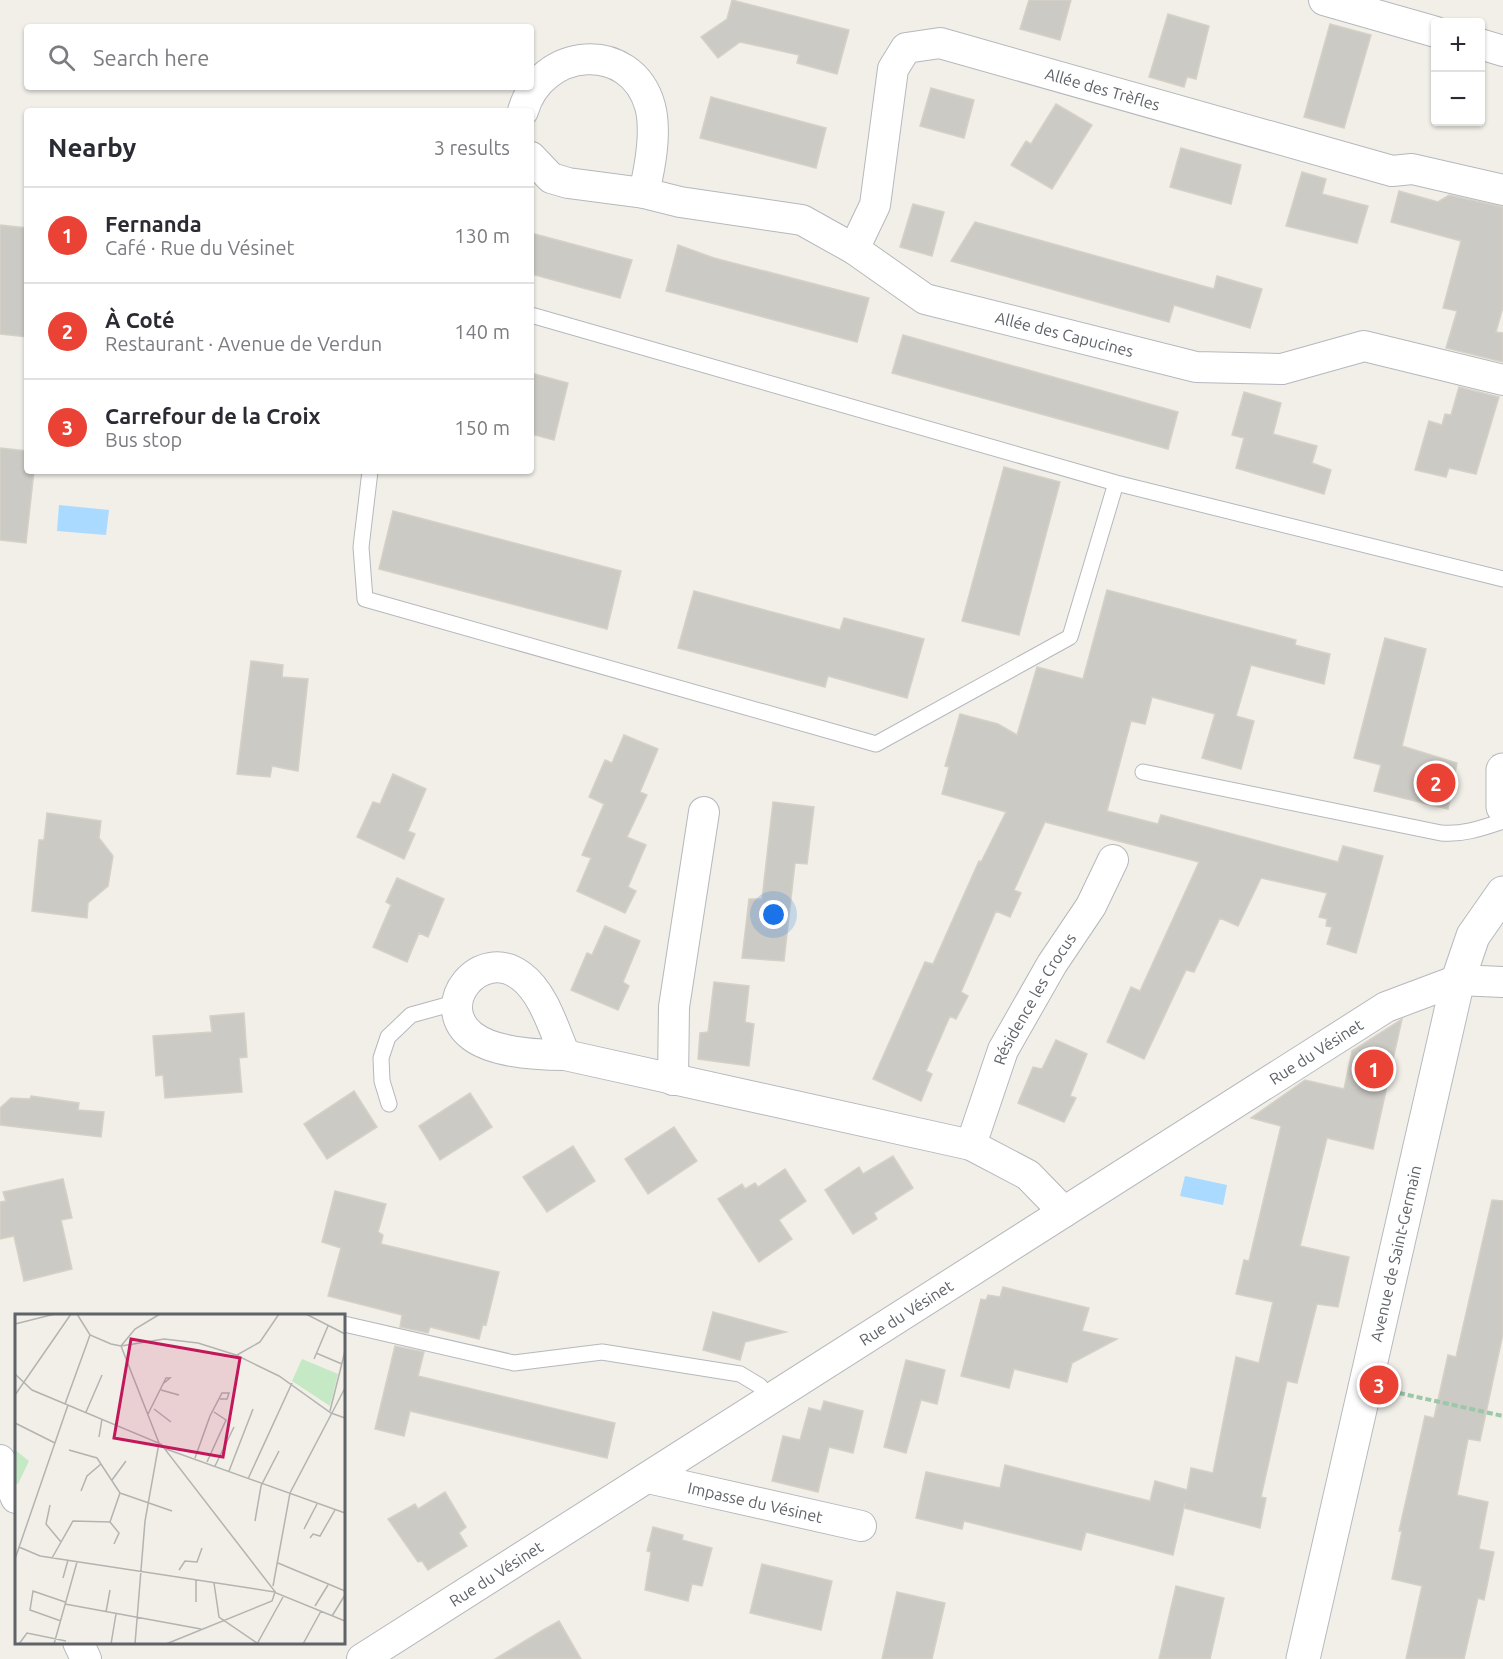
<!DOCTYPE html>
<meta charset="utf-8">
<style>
body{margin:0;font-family:Ubuntu,sans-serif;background:#f2f2f3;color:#2b2b33}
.controls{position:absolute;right:18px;top:18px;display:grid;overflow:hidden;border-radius:6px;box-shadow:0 2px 4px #0004}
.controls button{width:54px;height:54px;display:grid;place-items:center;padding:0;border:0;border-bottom:2px solid #e1e1e2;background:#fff;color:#2b2b33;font:30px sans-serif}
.you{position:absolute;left:774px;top:915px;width:21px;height:21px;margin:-15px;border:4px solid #fff;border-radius:50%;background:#1a73e8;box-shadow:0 0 0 9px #1a73e833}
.badge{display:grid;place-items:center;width:39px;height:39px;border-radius:50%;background:#ea4335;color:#fff;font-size:20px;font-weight:700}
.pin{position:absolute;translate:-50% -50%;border:3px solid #fff;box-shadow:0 2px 6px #0006}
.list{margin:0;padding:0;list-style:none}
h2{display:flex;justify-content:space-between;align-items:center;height:78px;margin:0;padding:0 24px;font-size:26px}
h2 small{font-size:20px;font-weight:400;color:#7c7c81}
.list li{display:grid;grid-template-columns:39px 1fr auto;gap:18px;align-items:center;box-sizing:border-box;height:96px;padding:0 24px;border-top:2px solid #e1e1e2}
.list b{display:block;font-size:22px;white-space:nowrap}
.list p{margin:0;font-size:20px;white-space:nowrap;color:#7c7c81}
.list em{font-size:20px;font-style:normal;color:#7c7c81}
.icon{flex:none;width:33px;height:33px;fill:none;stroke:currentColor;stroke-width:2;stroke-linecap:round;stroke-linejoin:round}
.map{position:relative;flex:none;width:1503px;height:1659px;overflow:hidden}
.search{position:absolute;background:#fff;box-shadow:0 2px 4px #0004;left:24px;top:24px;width:510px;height:66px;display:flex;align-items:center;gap:15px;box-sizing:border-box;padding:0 21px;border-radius:6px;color:#7c7c81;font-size:22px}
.panel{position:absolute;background:#fff;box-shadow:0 2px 4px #0004;left:24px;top:108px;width:510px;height:366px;border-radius:6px}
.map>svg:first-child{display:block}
.water{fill:#aadaff}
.building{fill:#cccac5;stroke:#d6d1c6;stroke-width:1.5}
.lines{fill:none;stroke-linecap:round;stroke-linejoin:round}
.service-casing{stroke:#b5b8bc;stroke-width:17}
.minor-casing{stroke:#b5b8bc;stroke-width:32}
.tertiary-casing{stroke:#b5b8bc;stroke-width:35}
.secondary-casing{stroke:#b6babf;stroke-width:35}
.path{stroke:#9cc7a9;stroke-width:4;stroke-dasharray:6 3;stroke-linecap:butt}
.service{stroke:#fff;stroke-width:15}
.minor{stroke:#fff;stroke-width:30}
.tertiary{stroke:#fff;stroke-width:33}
.secondary{stroke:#fff;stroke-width:33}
.labels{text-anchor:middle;stroke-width:4.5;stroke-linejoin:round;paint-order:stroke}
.street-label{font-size:16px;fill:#5f6368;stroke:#fff}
.inset-road{fill:none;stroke:#b3b3b1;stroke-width:1.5}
.view{fill:#c2185b;fill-opacity:0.15;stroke:#c2185b;stroke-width:3}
.inset-edge{fill:none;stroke:#5f6368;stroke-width:3}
</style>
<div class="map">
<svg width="1503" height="1659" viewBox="0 0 1503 1659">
<rect width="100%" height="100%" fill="#f1efe8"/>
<!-- water -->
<path class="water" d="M 59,505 L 109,510 L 106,535 L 57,531 Z
M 1185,1176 L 1227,1185 L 1223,1205 L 1180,1196 Z"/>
<!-- building -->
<path class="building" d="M 732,0 L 849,30 L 837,74 L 797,63 L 799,55 L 740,42 L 718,58 L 701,37 L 727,19 Z
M 1029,0 L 1071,0 L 1060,40 L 1020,29 Z
M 1168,14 L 1209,26 L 1196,79 L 1187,77 L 1184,87 L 1149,77 Z
M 1330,24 L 1371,35 L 1344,128 L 1304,117 Z
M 931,88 L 974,100 L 964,138 L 920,126 Z
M 711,97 L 826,128 L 816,168 L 700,138 Z
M 1056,104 L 1092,125 L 1052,189 L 1011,165 L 1026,141 L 1031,144 Z
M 1181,148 L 1241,165 L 1231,204 L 1170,187 Z
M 1302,172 L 1326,179 L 1322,194 L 1368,206 L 1357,243 L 1286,226 Z
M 1399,191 L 1438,202 L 1449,195 L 1503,207 L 1503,307 L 1496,332 L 1503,333 L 1503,362 L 1446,348 L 1457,311 L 1443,308 L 1461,241 L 1391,222 Z
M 913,204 L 944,212 L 932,256 L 900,247 Z
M 975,222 L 1214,289 L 1217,276 L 1262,289 L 1250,328 L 1174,305 L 1169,322 L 951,261 Z
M 0,225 L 27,228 L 27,337 L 0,334 Z
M 531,233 L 632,260 L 620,298 L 531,274 Z
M 678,245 L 714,258 L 869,298 L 857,342 L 666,291 Z
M 903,335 L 1178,412 L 1168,449 L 892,373 Z
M 531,373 L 568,383 L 554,440 L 531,434 Z
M 1459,387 L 1499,397 L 1476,474 L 1449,468 L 1446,477 L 1415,470 L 1429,421 L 1442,425 L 1445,414 L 1451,415 Z
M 1244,392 L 1281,403 L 1273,434 L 1317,446 L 1312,463 L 1331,470 L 1324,494 L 1236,468 L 1244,438 L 1232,435 Z
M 0,448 L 27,451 L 27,471 L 34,471 L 26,543 L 0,540 Z
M 1004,467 L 1060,482 L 1019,635 L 962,621 Z
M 393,511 L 621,571 L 607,629 L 379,569 Z
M 1107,590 L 1296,640 L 1295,645 L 1330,654 L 1324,684 L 1251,665 L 1236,716 L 1254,721 L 1241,769 L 1202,758 L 1215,714 L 1152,697 L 1145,724 L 1131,721 L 1107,811 L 1158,824 L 1161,815 L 1338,862 L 1343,846 L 1383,856 L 1356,953 L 1327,944 L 1332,927 L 1326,926 L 1327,919 L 1319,917 L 1327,893 L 1261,878 L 1238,926 L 1220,918 L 1194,972 L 1186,970 L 1144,1059 L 1107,1042 L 1131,987 L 1140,991 L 1199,862 L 1045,822 L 1014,890 L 1021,893 L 1010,917 L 996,911 L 961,992 L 968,996 L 956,1019 L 950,1016 L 926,1071 L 932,1074 L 921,1101 L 873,1079 L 925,962 L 933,964 L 979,861 L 981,862 L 1006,812 L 942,794 L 949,767 L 945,766 L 960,714 L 998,724 L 1017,735 L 1037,667 L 1083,679 Z
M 694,591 L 840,630 L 844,618 L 924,639 L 907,698 L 828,676 L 825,687 L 678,648 Z
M 1385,638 L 1426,649 L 1402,746 L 1457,763 L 1448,809 L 1374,791 L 1381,765 L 1354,758 Z
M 251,661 L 283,665 L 282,677 L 308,679 L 298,771 L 272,766 L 270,777 L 237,774 Z
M 624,735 L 658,749 L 640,792 L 647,795 L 627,837 L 646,845 L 628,887 L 636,891 L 625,913 L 577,891 L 591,858 L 582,855 L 604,804 L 589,797 L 605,760 L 612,763 Z
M 393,774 L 426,789 L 408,831 L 415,834 L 404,859 L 357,837 L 373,802 L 380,804 Z
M 773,802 L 814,807 L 807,864 L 795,863 L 784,961 L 742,958 L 749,899 L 762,899 Z
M 47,813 L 101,821 L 99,838 L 113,856 L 108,886 L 88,903 L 87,918 L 32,911 L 39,840 L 44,840 Z
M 397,878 L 444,899 L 428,937 L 419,933 L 407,962 L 373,947 L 391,905 L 386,902 Z
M 605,926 L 640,941 L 623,982 L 629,986 L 618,1010 L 571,990 L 587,953 L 592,955 Z
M 714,982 L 749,986 L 745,1022 L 754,1024 L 749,1066 L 698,1059 L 700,1033 L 708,1032 Z
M 244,1013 L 247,1057 L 239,1058 L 242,1092 L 165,1098 L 163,1075 L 156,1076 L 153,1036 L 212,1032 L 210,1016 Z
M 1402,1019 L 1373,1149 L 1327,1138 L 1300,1246 L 1349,1257 L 1338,1307 L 1317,1304 L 1297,1383 L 1287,1381 L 1261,1497 L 1266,1498 L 1260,1528 L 1184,1508 L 1185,1503 L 1173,1555 L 1086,1532 L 1081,1550 L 964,1521 L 962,1529 L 916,1518 L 926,1472 L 1000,1488 L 1005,1465 L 1150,1501 L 1155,1481 L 1187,1490 L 1191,1468 L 1213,1473 L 1236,1357 L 1259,1363 L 1273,1302 L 1236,1294 L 1244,1260 L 1249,1261 L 1281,1126 L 1251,1118 L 1305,1080 L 1344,1089 L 1352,1051 Z
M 1056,1040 L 1087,1054 L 1070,1096 L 1076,1098 L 1064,1122 L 1018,1103 L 1033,1067 L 1042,1069 Z
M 354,1091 L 377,1127 L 327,1159 L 304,1124 Z
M 470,1093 L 492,1127 L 440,1160 L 419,1126 Z
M 31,1096 L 79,1103 L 78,1110 L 104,1112 L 101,1137 L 0,1125 L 0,1108 L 11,1098 L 30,1099 Z
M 674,1127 L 697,1161 L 648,1194 L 625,1159 Z
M 573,1146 L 595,1181 L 547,1212 L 523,1177 Z
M 893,1156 L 913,1188 L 874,1213 L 877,1219 L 853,1234 L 825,1190 L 859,1167 L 863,1174 Z
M 785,1169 L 806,1201 L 779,1220 L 792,1239 L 759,1262 L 718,1199 L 742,1184 L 745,1189 L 755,1183 L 758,1187 Z
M 63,1179 L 72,1218 L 61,1220 L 72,1269 L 24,1281 L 14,1236 L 0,1239 L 0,1202 L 6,1201 L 3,1192 Z
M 335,1191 L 386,1204 L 378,1232 L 383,1235 L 381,1244 L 499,1272 L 486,1325 L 483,1324 L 479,1339 L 430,1327 L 428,1333 L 400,1327 L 402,1315 L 328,1296 L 341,1248 L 322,1242 Z
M 1492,1200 L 1503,1201 L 1503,1334 L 1480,1441 L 1468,1439 L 1457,1495 L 1488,1502 L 1479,1549 L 1494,1552 L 1484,1600 L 1478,1598 L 1464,1659 L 1406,1659 L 1422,1586 L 1392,1579 L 1402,1531 L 1399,1531 L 1425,1416 L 1434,1418 L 1448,1355 L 1456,1357 Z
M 1003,1287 L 1089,1308 L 1082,1331 L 1117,1339 L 1072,1363 L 1067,1382 L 1014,1369 L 1009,1388 L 961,1376 L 981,1299 L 986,1300 L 988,1295 L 1000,1297 Z
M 713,1312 L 786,1332 L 745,1342 L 740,1360 L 703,1350 Z
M 395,1346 L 424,1352 L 418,1376 L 615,1423 L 607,1458 L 410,1411 L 404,1436 L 375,1429 Z
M 906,1360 L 945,1370 L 937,1404 L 921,1400 L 906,1453 L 884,1447 Z
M 824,1401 L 863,1411 L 853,1453 L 829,1447 L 818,1492 L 772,1481 L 783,1436 L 800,1440 L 809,1408 L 821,1411 Z
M 445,1492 L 466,1527 L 459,1533 L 467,1546 L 428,1570 L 422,1561 L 418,1562 L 388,1519 L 415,1504 L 418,1509 Z
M 653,1527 L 683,1535 L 682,1540 L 712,1548 L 702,1586 L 692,1584 L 688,1601 L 645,1590 L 651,1552 L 647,1551 Z
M 762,1564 L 832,1581 L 821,1630 L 750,1613 Z
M 1176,1586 L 1224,1598 L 1210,1659 L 1159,1659 Z
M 897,1592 L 945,1603 L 932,1659 L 882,1659 Z
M 559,1621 L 581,1659 L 495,1659 L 543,1630 Z"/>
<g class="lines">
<defs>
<path id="service" d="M 531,315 L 1116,483 L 1503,579
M 370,471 L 361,547 L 365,599 L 876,744 L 1070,637 L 1116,483
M 1143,772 L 1441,833 C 1463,835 1482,828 1503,821
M 389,1104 L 382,1081 L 381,1058 L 388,1037 L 411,1015 L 458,1002
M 344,1324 L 514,1363 L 602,1352 L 740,1374 L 760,1386 L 767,1401"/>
<g id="minor">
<path d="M 1324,0 L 1436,32"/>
<path d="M 1480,44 L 1503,51"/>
<path d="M 523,111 C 541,47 631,39 650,106 C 657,132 650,167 644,193"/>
<path id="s1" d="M 531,157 L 551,178 L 568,183 L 644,193 L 680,202 L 802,220 L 854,249 L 925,299 L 1196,367 L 1282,369 L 1364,346 L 1503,380"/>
<path id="s2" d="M 854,249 L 875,205 L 893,69 L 906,48 L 940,43 L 1392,171 L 1412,169 L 1503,190"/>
<path d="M 565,1055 C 554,1030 544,993 521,976 C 480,945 432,1005 472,1036 C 494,1053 539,1055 565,1055 L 971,1145 L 1028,1175 L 1064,1212"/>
<path d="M 673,1080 L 674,1007 L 704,812"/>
<path id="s3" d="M 971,1145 L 1003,1050 L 1052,964 L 1091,906 L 1113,860"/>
<path d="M 0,1460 L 16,1498"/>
<path id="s4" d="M 648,1478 L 861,1526"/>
<path d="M 78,1642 L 86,1659"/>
<path id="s5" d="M 362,1659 L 1386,1007 L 1458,980 L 1503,982"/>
</g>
<path id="tertiary" d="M 1503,770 L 1503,807"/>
<g id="secondary">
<path id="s6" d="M 1303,1659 L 1458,980 L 1473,936 L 1503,893"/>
</g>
</defs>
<!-- service casing -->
<use href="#service" class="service-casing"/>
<!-- minor casing -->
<use href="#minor" class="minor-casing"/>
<!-- tertiary casing -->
<use href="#tertiary" class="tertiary-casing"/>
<!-- secondary casing -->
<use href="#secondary" class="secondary-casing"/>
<!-- path -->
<path class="path" d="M 1399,1393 L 1503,1416"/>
<!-- service -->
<use href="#service" class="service"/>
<!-- minor -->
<use href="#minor" class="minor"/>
<!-- tertiary -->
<use href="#tertiary" class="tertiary"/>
<!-- secondary -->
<use href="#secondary" class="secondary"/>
</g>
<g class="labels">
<!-- street labels -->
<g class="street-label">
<text dy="6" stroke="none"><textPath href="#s2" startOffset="414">Allée des Trèfles</textPath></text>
<text dy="6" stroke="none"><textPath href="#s1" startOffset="574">Allée des Capucines</textPath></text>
<text dy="6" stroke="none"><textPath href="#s3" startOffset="160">Résidence les Crocus</textPath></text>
<text dy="6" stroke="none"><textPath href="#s5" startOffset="1131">Rue du Vésinet</textPath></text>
<text dy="6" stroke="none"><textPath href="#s6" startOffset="416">Avenue de Saint-Germain</textPath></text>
<text dy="6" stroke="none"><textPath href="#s5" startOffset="645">Rue du Vésinet</textPath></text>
<text dy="6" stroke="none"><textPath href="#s4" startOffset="110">Impasse du Vésinet</textPath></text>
<text dy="6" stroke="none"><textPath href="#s5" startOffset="159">Rue du Vésinet</textPath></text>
</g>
</g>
<!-- overview -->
<g transform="translate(15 1314)">
<rect width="330" height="330" fill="#f1efe8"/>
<path d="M 287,45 L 323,60 L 315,92 L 277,67 ZM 0,136 L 14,147 L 3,170 L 0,169 Z" fill="#c5e8c5"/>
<path class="inset-road" d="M 62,0 L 75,21 L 96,30 L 106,32 L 149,25 L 183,29 L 221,41 L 264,62 L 316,99 L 330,104M 291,0 L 330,20M 0,10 L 40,0M 106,32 L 144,129 L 130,207 L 120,330M 106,32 L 120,15 L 145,0M 301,39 L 327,50M 222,41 L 245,28 L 264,0M 299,45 L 313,12M 0,60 L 17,76 L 146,130 L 261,279 L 330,307M 146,76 L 164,81M 0,81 L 56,0M 50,90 L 75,21M 139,95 L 156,108M 315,97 L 330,37M 71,98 L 87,61M 133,100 L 151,64 L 155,64 L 149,69M 0,109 L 40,129M 84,123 L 87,105M 151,135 L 330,199M 54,136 L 82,144 L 105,179M 180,144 L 195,102 L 207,79 L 214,79 L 212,85 L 205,85M 192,148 L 211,106 L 199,98M 200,152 L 219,113M 214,157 L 238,95M 233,165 L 277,69M 97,166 L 111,147M 66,177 L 72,162 L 86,150M 35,191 L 31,210 L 46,228M 240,207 L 246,172 L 264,137M 95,208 L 104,219 L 99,230M 289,215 L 302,190M 295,224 L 298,220 L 305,222 L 320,196M 4,233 L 25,242 L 260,278 L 257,287 L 151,330M 37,244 L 58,207 L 95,208 L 105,179 L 157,197M 0,245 L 53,91M 263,249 L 330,277M 164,256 L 170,247 L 182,248 L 187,234M 48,264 L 53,246M 199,269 L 204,303 L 242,329M 258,272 L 275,179 L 330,74M 181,288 L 181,266M 50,290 L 186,315M 300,292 L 313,271M 91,298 L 95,276M 317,302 L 330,281M 46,307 L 15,296 L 18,277 L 50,288M 4,330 L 12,319 L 51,327M 39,330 L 62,248M 96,330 L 101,300M 242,330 L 268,283M 288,330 L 306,297"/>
<path class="view" d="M 116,25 L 225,44 L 208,143 L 99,124 Z"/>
<rect width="330" height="330" class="inset-edge"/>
</g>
</svg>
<div class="controls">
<button>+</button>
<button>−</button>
</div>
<div class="you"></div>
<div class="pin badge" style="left:1374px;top:1069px">1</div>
<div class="pin badge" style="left:1436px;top:783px">2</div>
<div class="pin badge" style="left:1379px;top:1385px">3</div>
<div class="search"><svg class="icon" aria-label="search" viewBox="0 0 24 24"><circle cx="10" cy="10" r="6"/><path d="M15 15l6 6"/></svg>Search here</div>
<section class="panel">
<h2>Nearby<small>3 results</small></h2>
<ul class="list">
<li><span class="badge">1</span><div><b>Fernanda</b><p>Café · Rue du Vésinet</p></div><em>130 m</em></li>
<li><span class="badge">2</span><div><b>À Coté</b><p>Restaurant · Avenue de Verdun</p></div><em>140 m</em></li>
<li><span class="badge">3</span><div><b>Carrefour de la Croix</b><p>Bus stop</p></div><em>150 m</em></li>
</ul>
</section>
</div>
